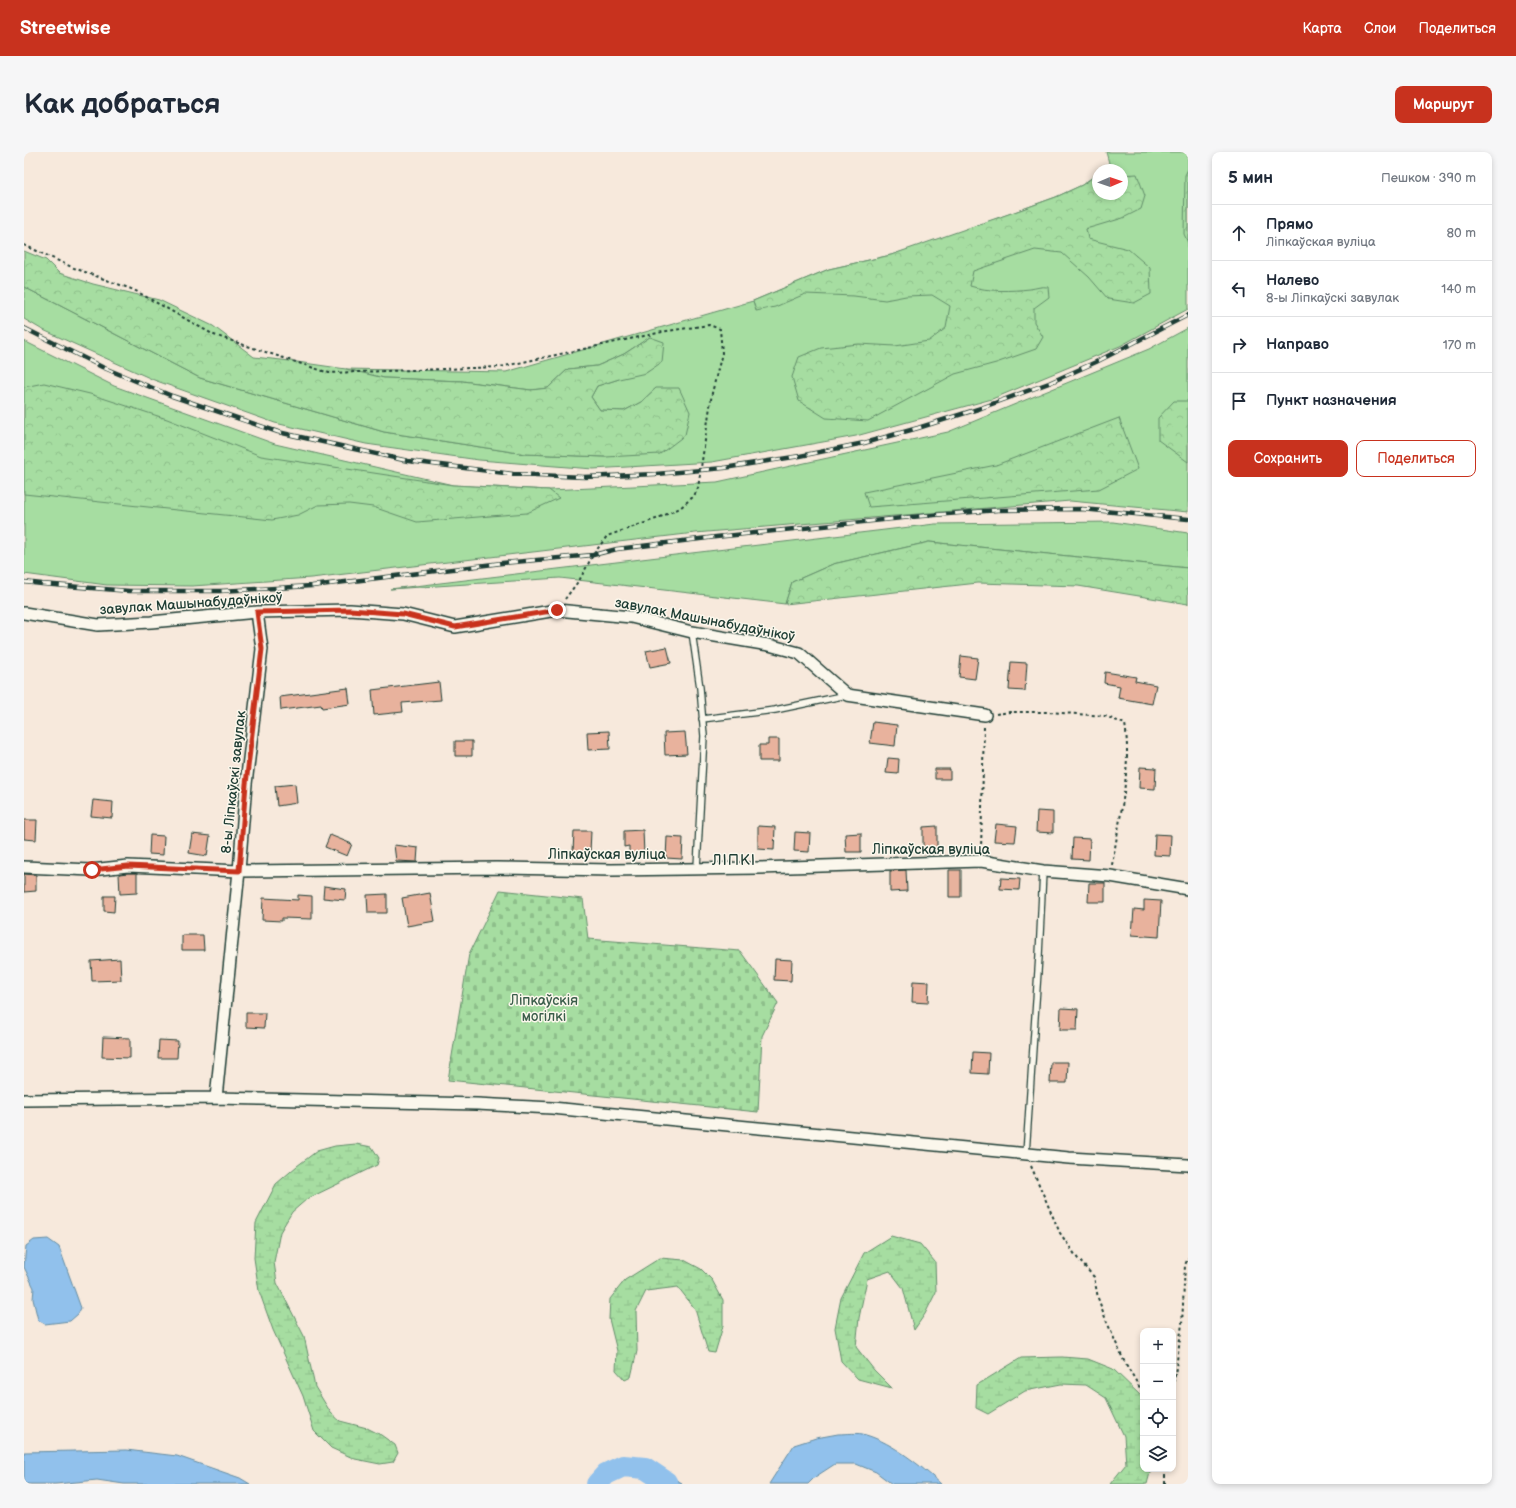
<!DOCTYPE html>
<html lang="ru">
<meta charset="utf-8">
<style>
body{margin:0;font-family:"Balsamiq Sans",sans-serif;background:#f6f6f7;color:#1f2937}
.controls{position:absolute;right:12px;bottom:12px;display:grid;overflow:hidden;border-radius:8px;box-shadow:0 2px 6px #0003}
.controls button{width:36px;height:36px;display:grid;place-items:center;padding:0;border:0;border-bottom:1px solid #e0e1e3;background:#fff;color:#1f2937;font:20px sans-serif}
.compass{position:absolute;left:1068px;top:12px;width:36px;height:36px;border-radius:50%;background:#fff;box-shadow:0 2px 6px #0003;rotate:88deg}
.stop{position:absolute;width:12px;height:12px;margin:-9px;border:3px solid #c8321e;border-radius:50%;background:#fff}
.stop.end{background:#c8321e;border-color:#fff;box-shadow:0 1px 4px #0008}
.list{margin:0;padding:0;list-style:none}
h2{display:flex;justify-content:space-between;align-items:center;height:52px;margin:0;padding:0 16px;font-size:17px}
h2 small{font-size:13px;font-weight:400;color:#747a83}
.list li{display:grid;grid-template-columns:26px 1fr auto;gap:12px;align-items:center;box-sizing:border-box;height:56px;padding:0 16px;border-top:1px solid #e0e1e3}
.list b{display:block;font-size:15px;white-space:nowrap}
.list p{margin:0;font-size:13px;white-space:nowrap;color:#747a83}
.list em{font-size:13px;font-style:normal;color:#747a83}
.actions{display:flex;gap:8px;padding:12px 16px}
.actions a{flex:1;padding:9px 0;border:1px solid #c8321e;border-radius:8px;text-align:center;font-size:14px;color:#c8321e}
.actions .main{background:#c8321e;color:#fff}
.icon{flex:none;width:22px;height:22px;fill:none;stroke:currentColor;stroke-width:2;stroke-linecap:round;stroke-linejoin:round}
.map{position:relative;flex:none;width:1164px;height:1332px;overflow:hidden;border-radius:8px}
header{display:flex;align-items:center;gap:24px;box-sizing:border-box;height:56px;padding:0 20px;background:#c8321e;color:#fff}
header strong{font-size:19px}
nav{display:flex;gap:22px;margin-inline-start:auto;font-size:14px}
.intro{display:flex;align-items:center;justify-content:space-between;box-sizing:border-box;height:96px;padding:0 24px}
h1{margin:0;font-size:28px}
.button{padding:10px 18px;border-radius:8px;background:#c8321e;color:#fff;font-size:14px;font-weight:700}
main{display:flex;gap:24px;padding:0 24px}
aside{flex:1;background:#fff;border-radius:8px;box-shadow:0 2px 6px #0003}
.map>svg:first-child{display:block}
.grass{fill:#a6dda1;stroke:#628d6a}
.forest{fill:url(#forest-crowns);stroke:#628d6a}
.wetland{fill:url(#wetland-marsh);stroke:#628d6a}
.cemetery{fill:url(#cemetery-stones);stroke:#628d6a}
.water{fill:#91c1ec;stroke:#638ca2}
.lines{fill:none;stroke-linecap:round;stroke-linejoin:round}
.river{stroke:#91c1ec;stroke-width:22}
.building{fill:#e8b29d;stroke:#1f3d34}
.service-casing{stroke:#1f3d34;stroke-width:8}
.minor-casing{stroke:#1f3d34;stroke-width:14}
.path{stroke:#1f3d34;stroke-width:2;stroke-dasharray:3 3;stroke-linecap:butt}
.service{stroke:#fbf7ec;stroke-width:5.5}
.minor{stroke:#fbf7ec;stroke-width:11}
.rail-casing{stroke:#1f3d34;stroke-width:4.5}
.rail{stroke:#fbf7ec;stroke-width:3;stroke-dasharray:9;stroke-linecap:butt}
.route{stroke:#c8321e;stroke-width:5}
.labels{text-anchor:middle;stroke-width:3;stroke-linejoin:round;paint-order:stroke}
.street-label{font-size:14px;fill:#1f3d34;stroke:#fbf7ec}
.park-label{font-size:14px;fill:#3a5d4a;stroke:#fbf7ec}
.neighbourhood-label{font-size:15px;letter-spacing:1px;fill:#1f3d34;stroke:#fbf7ec}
</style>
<header>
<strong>Streetwise</strong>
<nav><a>Карта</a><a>Слои</a><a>Поделиться</a></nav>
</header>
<div class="intro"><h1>Как добраться</h1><a class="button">Маршрут</a></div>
<main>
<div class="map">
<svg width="1164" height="1332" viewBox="0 0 1164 1332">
<defs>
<pattern id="forest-crowns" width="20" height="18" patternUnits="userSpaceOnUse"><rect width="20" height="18" fill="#a6dda1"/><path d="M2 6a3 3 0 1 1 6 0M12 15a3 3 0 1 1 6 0" fill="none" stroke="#8ebf8b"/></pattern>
<pattern id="wetland-marsh" width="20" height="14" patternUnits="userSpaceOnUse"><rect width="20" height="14" fill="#a6dda1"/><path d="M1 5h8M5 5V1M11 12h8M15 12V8" fill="none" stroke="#8ebf8b"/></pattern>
<pattern id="cemetery-stones" width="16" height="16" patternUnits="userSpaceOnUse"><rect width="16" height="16" fill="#a6dda1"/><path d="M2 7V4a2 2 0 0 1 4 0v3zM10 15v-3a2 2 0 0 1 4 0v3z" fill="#8ebf8b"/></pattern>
</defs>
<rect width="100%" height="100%" fill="#f7e9dc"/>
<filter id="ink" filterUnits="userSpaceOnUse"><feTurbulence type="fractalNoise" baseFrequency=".025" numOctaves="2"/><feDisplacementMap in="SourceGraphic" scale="8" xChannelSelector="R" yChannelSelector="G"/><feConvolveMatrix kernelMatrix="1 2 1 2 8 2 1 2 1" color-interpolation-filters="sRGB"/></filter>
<g filter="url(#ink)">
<!-- grass -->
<path class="grass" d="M 1082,0 L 1164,0 L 1164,157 L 1096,194 L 968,247 L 832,284 L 688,310 L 569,317 L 455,308 L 342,292 L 251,271 L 130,228 L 17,177 L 0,167 L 0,135 L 176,226 L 360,280 L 501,302 L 582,305 L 632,236 L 617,250 L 600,259 L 576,258 L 567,245 L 573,234 L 595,227 L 626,185 L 600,202 L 573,214 L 544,217 L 524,236 L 507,238 L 438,229 L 360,226 L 322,217 L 482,220 L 729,149 L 805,117 L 867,103 L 902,92 L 1032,45 L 1058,33 L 1074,21 L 1074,42 L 1098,42 L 1098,18 L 1077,18 L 1085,11 Z
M 1164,176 L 1164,360 L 1046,349 L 671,381 L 287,426 L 168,434 L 83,433 L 0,422 L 0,189 L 90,234 L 251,292 L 429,333 L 526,338 L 693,330 L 924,280 L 1125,197 Z
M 1089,370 L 1164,381 L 1164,416 L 905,390 L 809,412 L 768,430 L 761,452 L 536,426 L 366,437 L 911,372 Z"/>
<!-- forest -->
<path class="forest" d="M 1164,17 L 1164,91 L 1160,82 L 1161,23 Z
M 1113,22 L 1121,44 L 1117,57 L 1099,66 L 1062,77 L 1064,87 L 1104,97 L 1126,116 L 1127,142 L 1110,151 L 1084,147 L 1065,125 L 1038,101 L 1011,98 L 949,119 L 946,134 C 965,140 987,139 1006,137 C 1013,136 1017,134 1024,135 L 1025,145 L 1010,156 L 1010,170 L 1019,185 L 1012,197 L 972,211 L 931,222 L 844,269 L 802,266 L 775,249 L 768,225 L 775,205 L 797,196 L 835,192 L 871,194 L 905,189 L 922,176 L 926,154 L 908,143 L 882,144 L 861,148 L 830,144 L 781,142 L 751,155 L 732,159 L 729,149 L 805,117 L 867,103 L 996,58 L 1032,45 L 1058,33 L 1072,23 L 1074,23 L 1074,42 L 1098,42 L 1098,23 Z
M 0,99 L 22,108 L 35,121 L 69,132 L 135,148 L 189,174 L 230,205 L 266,209 L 322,217 L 360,226 L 438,229 L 507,238 L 524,236 L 544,217 L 573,214 L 600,202 L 626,185 L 640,190 L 638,210 L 622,221 L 595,227 L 573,234 L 567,245 L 576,258 L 600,259 L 617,250 L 632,236 L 655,236 L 666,260 L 661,283 L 636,302 L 582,305 L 501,302 L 360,280 L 176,226 L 0,135 Z
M 20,231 L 66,242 L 143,267 L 237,304 L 429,333 L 525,338 L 535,346 L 503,361 L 393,370 L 349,355 L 325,352 L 294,353 L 274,363 L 248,368 L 0,342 L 0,235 Z
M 1150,249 L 1164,249 L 1164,310 L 1134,288 L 1134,266 Z
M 1095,266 L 1114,317 L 1075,337 L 845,355 L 840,340 L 972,313 Z
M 905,390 L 1164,416 L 1164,452 L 1054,434 L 954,431 L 761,452 L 768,430 L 809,412 Z"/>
<!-- wetland -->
<path class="wetland" d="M 332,992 L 348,995 L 355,1006 L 353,1013 L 283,1047 L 268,1060 L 256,1080 L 250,1110 L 253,1131 L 280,1184 L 291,1235 L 307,1261 L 316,1269 L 343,1276 L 357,1283 L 371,1293 L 374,1301 L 369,1310 L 356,1312 L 331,1307 L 307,1296 L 290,1279 L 279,1244 L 249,1178 L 235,1139 L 230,1106 L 232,1071 L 252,1032 L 273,1014 L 293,999 L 311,994 Z
M 867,1084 L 896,1092 L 911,1110 L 912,1140 L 901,1162 L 890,1178 L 879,1136 L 866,1119 L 843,1127 L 835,1166 L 832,1195 L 850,1218 L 868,1236 L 834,1227 L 817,1209 L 811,1176 L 817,1146 L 840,1101 Z
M 636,1106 L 660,1108 L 677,1117 L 688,1128 L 699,1148 L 699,1174 L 691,1201 L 684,1200 L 671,1157 L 654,1135 L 622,1139 L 612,1159 L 613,1199 L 607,1225 L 601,1228 L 592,1218 L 593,1199 L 585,1167 L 586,1147 L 601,1128 Z
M 1038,1205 L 1064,1207 L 1089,1217 L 1117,1244 L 1119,1250 L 1119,1317 L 1127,1317 L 1123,1332 L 1086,1332 L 1102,1312 L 1100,1284 L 1082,1246 L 1062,1233 L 1037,1232 L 1001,1239 L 964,1262 L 952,1256 L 953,1233 L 997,1206 Z"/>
<!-- cemetery -->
<path class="cemetery" d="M 476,738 L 559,747 L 564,787 L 716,799 L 754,851 L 738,884 L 734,960 L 424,928 L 445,802 Z"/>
<!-- water -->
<path class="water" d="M 24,1087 L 35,1095 L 57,1156 L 54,1162 L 46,1169 L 21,1172 L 14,1168 L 9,1147 L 10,1136 L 0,1115 L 2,1094 L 10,1088 Z
M 814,1282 C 823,1282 834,1280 842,1283 C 869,1291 897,1314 917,1332 L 868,1332 L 852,1320 L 832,1312 L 811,1312 L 791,1325 L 784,1332 L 745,1332 L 770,1293 L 792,1286 Z
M 102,1298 L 153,1304 L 216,1326 L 226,1332 L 100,1332 L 73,1328 L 31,1332 L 0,1332 L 0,1300 Z
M 639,1325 L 649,1326 L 658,1331 L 658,1332 L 633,1332 Z"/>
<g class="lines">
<!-- river -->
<path class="river" d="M 573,1332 L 582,1322 L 599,1314 L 621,1316 L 642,1330 L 643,1332"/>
</g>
<!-- building -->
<path class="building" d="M 643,495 L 647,511 L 626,515 L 622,499 Z
M 937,504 L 954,506 L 951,527 L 935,525 Z
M 987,510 L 1003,511 L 1001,539 L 985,538 Z
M 1081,520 L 1112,525 L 1111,529 L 1132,533 L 1128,552 L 1094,546 L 1096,534 L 1080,531 Z
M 415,530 L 417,548 L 378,551 L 379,560 L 350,563 L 348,538 Z
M 324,536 L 326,552 L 298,556 L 297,553 L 257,558 L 256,545 Z
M 849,570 L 873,573 L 871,594 L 846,591 Z
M 585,579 L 586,597 L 564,598 L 563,580 Z
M 661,580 L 663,602 L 641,603 L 640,581 Z
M 744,587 L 755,587 L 755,609 L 735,609 L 735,593 L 744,593 Z
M 431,589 L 448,589 L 448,604 L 431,604 Z
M 864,606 L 875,607 L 874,622 L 862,621 Z
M 1116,615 L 1132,616 L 1131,637 L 1115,636 Z
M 911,617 L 926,617 L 926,627 L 911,627 Z
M 271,632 L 273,651 L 253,654 L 251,634 Z
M 69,648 L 89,650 L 88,666 L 67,664 Z
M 1013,659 L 1029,660 L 1029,681 L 1012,680 Z
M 0,668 L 13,668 L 12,688 L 0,687 Z
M 972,672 L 993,674 L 991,690 L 970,689 Z
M 734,674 L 751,675 L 750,698 L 734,697 Z
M 913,674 L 913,698 L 899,698 L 899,675 Z
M 619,678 L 620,703 L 605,704 L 605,694 L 600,695 L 600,679 Z
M 550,679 L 567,679 L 566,700 L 549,700 Z
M 771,680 L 786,681 L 785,700 L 770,699 Z
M 837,681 L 837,700 L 822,700 L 821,682 Z
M 168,682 L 186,684 L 183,704 L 165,701 Z
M 1131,682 L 1147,683 L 1146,704 L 1130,703 Z
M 126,683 L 140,684 L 139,703 L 125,702 Z
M 306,683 L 328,692 L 323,704 L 301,695 Z
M 643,685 L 659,686 L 658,707 L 642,706 Z
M 1049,686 L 1066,687 L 1065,708 L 1048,707 Z
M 370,693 L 394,696 L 393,710 L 372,709 Z
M 882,718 L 883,739 L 866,740 L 866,719 Z
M 925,718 L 937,718 L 937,745 L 925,745 Z
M 104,721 L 113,721 L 113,741 L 96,742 L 95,722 Z
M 0,722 L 12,723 L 12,739 L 0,740 Z
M 977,726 L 996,727 L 995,738 L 976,737 Z
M 1065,731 L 1081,731 L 1081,750 L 1064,750 Z
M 300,734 L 322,737 L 321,748 L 299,746 Z
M 406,741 L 411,769 L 383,774 L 378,746 Z
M 363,742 L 363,761 L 344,761 L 343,743 Z
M 274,743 L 288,744 L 288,767 L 258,766 L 258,769 L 238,768 L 239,746 L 274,748 Z
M 80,744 L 91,744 L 90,760 L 80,759 Z
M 1120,748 L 1137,749 L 1135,785 L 1108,783 L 1110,757 L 1120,758 Z
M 158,783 L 179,783 L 180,798 L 158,798 Z
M 96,807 L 97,828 L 68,829 L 67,809 Z
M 751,807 L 768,808 L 767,829 L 750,828 Z
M 889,829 L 905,830 L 904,851 L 888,850 Z
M 1037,856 L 1054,857 L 1053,878 L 1036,878 Z
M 222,861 L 241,861 L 240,876 L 222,875 Z
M 79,885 L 106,886 L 106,906 L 78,905 Z
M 135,888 L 154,889 L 153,906 L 134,906 Z
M 949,900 L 965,901 L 964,922 L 948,921 Z
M 1027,910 L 1044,910 L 1043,931 L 1026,931 Z"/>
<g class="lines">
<defs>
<path id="service" d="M 668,480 L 676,536 L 680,584 L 673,716
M 678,567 L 751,558 L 823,543
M 1002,1002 L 1015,804 L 1019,719"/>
<path id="minor" d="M 0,461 L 74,473 L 127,470 L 233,460 L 326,458 L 379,462 L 431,475 L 533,458 L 607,465 L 668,480 L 745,493 L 775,501 L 823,543 L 961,563
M 0,715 L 67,718 L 104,714 L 215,719 L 472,716 L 587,718 L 734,716 L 957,709 L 1019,719 L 1086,724 L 1164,737
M 192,946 L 215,719 L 222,632 L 238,497 L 233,460
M 0,948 L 192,946 L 453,952 L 528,956 L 1045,1006 L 1164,1013"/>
</defs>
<!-- service casing -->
<use href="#service" class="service-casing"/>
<!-- minor casing -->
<use href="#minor" class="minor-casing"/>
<!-- path -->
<path class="path" d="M 0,93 L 50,116 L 110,138 L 190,183 L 305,221 L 476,215 L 643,179 L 685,173 L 696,177 L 698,201 L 688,241 L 674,336 L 670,344 L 656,356 L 632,367 L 583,384 L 569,403 L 556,427 L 541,447
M 972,562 L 986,560 L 1024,560 L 1081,564 L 1101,572 C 1108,614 1095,670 1088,713
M 957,698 L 960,574
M 1007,1014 L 1036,1081 L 1054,1107 L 1070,1125 L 1074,1146 L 1082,1168 L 1099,1207 L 1119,1241
M 1149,1237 L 1158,1172 L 1161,1113 L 1164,1106
M 1141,1317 L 1141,1332"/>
<!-- service -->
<use href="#service" class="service"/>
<!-- minor -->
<use href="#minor" class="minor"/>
<defs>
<path id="rail" d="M 0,176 L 78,215 L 148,244 L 254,280 L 384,309 L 489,322 L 560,325 L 632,322 L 700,316 L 776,304 L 840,291 L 894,276 L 957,256 L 1025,231 L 1072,210 L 1164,163
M 0,430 L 18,432 L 105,439 L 196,439 L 288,434 L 478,411 L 569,403 L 593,397 L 692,385 L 898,364 L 974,358 L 1058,357 L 1164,367"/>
</defs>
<!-- rail casing -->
<use href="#rail" class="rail-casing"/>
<!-- rail -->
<use href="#rail" class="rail"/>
</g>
</g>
<g class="lines" filter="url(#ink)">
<!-- route -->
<path class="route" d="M 68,718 L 104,714 L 215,719 L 222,632 L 238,497 L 233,460 L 326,458 L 379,462 L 431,475 L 533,458"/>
</g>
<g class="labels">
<!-- street labels -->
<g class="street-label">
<text transform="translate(167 451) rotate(-4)" y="5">завулак Машынабудаўнікоў</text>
<text transform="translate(681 467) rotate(11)" y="5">завулак Машынабудаўнікоў</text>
<text transform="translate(209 630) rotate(-84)" y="5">8-ы Ліпкаўскі завулак</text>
<text x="907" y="702">Ліпкаўская вуліца</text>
<text x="583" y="707">Ліпкаўская вуліца</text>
</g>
<!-- park labels -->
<g class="park-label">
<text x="520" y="853">Ліпкаўскія<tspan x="520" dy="16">могілкі</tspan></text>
</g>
<!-- neighbourhood labels -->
<g class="neighbourhood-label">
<text x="710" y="713">ЛІПКІ</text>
</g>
</g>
</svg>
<div class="controls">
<button>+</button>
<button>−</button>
<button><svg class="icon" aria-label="locate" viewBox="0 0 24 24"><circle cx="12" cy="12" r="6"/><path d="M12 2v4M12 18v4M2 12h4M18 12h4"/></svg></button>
<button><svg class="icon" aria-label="layers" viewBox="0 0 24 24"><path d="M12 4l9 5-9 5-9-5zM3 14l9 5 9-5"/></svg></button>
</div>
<svg class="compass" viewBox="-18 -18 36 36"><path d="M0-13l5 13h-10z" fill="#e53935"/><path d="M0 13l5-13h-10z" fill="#747a83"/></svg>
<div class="stop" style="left:68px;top:718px"></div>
<div class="stop end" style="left:533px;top:458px"></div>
</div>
<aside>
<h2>5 мин<small>Пешком · 390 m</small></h2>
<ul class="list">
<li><svg class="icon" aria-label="ahead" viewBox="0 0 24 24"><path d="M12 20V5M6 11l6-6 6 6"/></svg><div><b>Прямо</b><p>Ліпкаўская вуліца</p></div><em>80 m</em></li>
<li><svg class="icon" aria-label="left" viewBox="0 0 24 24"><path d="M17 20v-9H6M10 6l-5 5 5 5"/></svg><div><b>Налево</b><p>8-ы Ліпкаўскі завулак</p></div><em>140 m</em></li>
<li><svg class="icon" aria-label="right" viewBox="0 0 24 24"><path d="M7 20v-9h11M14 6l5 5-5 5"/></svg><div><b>Направо</b></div><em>170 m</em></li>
<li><svg class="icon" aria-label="arrive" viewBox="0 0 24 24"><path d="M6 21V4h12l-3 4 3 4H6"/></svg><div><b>Пункт назначения</b></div></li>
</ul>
<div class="actions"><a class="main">Сохранить</a><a>Поделиться</a></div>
</aside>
</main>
